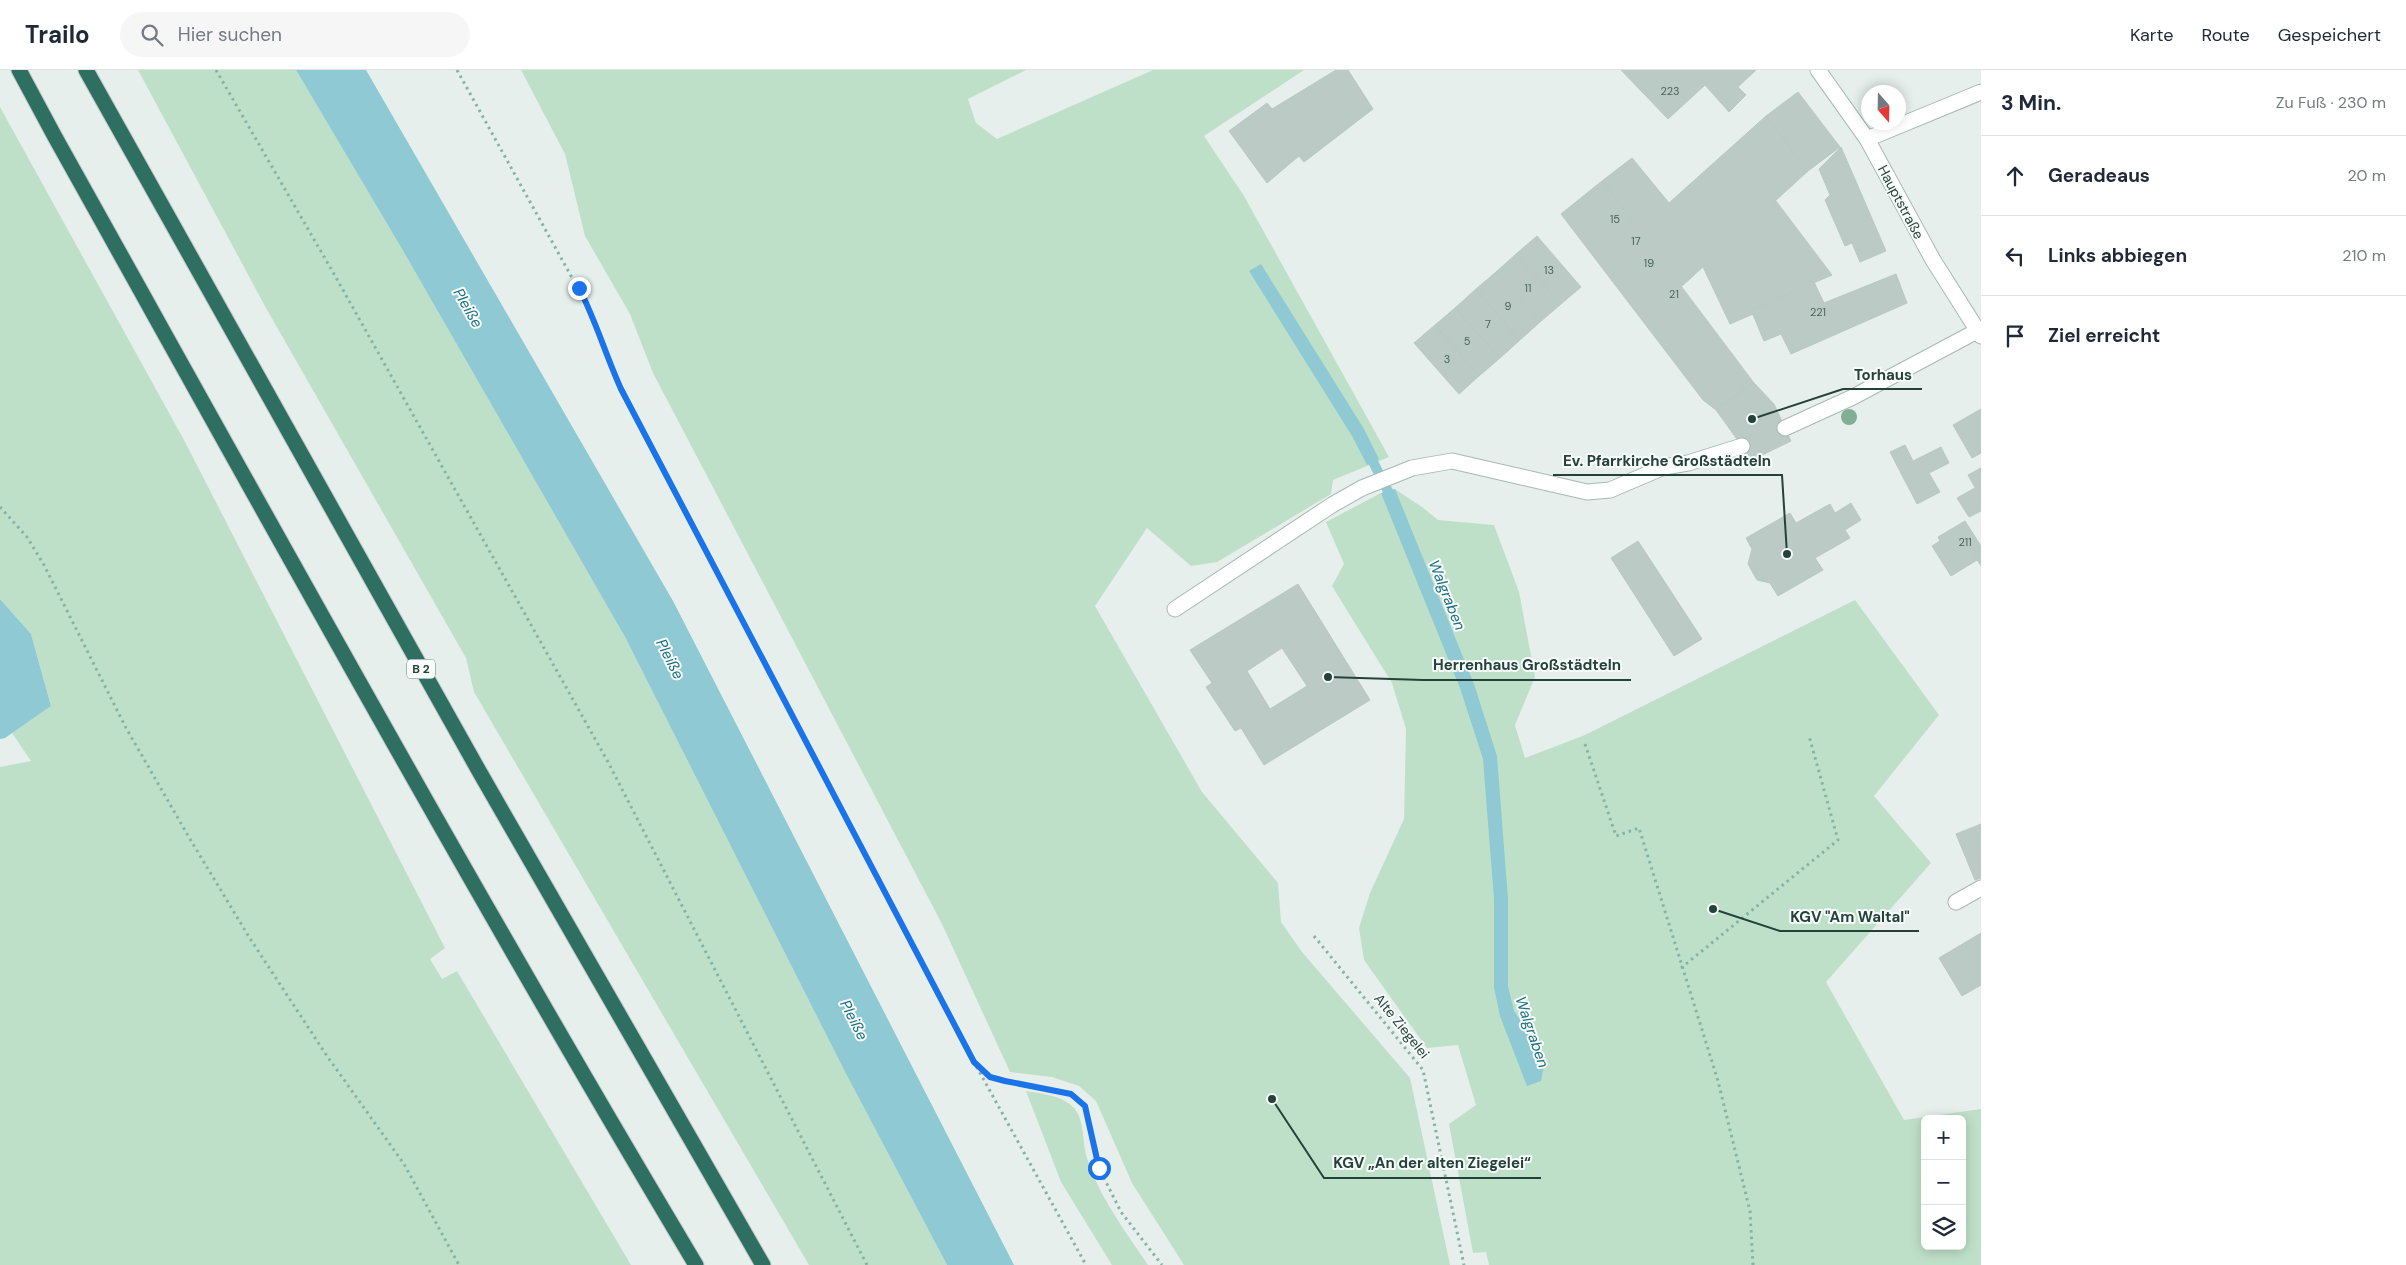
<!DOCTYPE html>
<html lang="de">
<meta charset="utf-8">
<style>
body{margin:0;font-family:"DM Sans",sans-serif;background:#f6f6f7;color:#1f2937}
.controls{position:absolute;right:15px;bottom:15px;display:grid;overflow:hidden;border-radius:8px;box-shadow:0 2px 12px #0003}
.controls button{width:45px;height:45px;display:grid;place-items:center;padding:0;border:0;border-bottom:1px solid #e0e1e3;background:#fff;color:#1f2937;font:25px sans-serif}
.compass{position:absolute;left:1861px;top:15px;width:45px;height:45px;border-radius:50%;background:#fff;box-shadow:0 2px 12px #0003;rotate:160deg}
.stop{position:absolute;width:15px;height:15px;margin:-11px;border:4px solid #1a73e8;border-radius:50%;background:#fff}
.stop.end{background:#1a73e8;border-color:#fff;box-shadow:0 1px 5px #0008}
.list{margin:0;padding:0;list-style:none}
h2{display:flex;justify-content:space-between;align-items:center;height:65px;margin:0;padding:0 20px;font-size:21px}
h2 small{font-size:16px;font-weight:400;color:#747a83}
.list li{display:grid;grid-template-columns:32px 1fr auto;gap:15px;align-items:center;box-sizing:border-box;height:80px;padding:0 20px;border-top:1px solid #e0e1e3}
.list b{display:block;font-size:19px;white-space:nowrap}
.list em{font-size:16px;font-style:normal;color:#747a83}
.icon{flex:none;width:28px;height:28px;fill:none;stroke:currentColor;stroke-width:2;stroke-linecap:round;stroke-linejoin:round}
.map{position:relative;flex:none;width:1981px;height:1195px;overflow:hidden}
header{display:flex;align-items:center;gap:30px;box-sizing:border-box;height:70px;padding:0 25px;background:#fff;border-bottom:1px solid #e0e1e3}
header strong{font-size:24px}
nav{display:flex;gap:28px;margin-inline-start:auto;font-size:18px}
.search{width:350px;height:45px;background:#f6f6f7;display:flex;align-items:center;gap:12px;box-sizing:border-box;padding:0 18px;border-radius:28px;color:#747a83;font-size:19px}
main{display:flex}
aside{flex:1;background:#fff}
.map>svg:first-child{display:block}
.green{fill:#bfe0c8;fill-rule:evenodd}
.water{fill:#8ec9d4}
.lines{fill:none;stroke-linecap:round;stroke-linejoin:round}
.stream{stroke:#8ec9d4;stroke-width:10}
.building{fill:#bbcac4;stroke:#b8c9c2;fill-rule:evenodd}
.lane-casing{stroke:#a8b8b2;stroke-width:17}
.street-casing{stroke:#a8b8b2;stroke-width:17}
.secondary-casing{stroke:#a4bbb3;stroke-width:17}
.highway-casing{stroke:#c2cac8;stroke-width:17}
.path{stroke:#86b3a5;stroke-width:3;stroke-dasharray:2.5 4;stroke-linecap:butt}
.lane{stroke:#fff;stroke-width:15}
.street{stroke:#fff;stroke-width:15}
.secondary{stroke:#fff;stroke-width:15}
.highway{stroke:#2f6f62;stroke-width:15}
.tree{fill:#80af93}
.route{stroke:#1a73e8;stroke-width:6}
.labels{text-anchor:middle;stroke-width:4;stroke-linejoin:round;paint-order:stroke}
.number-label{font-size:11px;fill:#4a645c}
.shield{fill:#f7fbf9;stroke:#637a73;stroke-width:1}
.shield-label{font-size:12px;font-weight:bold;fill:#24423a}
.street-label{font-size:14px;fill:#24423a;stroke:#f7fbf9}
.water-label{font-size:15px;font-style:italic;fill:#1c6f80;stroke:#f7fbf9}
.leader{fill:none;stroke:#24423a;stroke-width:2}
.callout-dot{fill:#24423a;stroke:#f7fbf9;stroke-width:2}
.callout-label{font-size:15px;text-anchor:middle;font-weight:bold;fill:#24423a;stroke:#f7fbf9;stroke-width:4;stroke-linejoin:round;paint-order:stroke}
</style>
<header>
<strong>Trailo</strong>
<div class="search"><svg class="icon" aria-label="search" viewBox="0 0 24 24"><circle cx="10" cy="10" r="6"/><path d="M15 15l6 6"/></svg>Hier suchen</div>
<nav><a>Karte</a><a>Route</a><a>Gespeichert</a></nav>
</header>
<main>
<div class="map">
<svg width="1981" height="1195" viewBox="0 0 1981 1195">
<rect width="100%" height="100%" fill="#e6efeb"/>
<!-- green -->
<path class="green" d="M 138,0 L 296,0 L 402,179 L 625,567 L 843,998 L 947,1195 L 809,1195 L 474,622 L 466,588 L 266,238 Z
M 521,0 L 1026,0 L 968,29 L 976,53 L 997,69 L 1153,0 L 1304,0 L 1204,66 L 1244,126 L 1389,387 L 1333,410 L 1331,424 L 1217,492 L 1191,496 L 1147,458 L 1095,536 L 1202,722 L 1278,813 L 1281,852 L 1302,882 L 1410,1008 L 1450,1195 L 1184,1195 L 1132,1113 L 1096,1031 L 1079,1016 L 1052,1007 L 1010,1002 L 942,854 L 653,303 L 630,244 L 585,166 L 565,84 Z
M 0,37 L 184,370 L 445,878 L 430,889 L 442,909 L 457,901 L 631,1195 L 0,1195 L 0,697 L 31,691 L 12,663 L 51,636 L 31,564 L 0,529 Z
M 1395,419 L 1422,437 L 1438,450 L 1494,455 L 1519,522 L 1535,607 L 1515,655 L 1525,688 L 1585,665 L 1855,530 L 1939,645 L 1874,726 L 1931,793 L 1826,912 L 1904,1050 L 1981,1039 L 1981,1195 L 1489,1195 L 1486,1182 L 1473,1183 L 1449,1054 L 1476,1035 L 1458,975 L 1427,978 L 1364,890 L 1359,858 L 1370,823 L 1404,749 L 1406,659 L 1392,613 L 1332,516 L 1344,494 L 1326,452 L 1381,423 ZM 1925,1049 L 1962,1049 L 1962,1176 L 1925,1176 Z
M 1026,1021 C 1042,1024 1061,1025 1073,1037 C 1085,1049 1082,1072 1087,1088 C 1099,1127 1126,1162 1148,1195 L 1112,1195 L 1061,1112 Z"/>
<!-- water -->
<path class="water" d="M 296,0 L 366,0 L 673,531 L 1014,1195 L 947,1195 L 843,998 L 625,567 L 402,179 Z
M 1261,194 L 1364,359 L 1379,389 L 1367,395 L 1352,366 L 1249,201 Z
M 1395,419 L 1474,614 L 1497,686 L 1508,829 L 1508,916 L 1514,941 L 1538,976 L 1544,996 L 1541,1011 L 1527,1016 L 1500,946 L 1494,918 L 1494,829 L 1483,689 L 1460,618 L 1381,423 Z
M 0,529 L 31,564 L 51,636 L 5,668 L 0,669 Z"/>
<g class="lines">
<!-- stream -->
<path class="stream" d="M 1368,382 L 1393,431"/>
</g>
<!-- building -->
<path class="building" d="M 1336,0 L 1348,0 L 1373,39 L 1304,92 L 1299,86 L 1267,113 L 1229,61 L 1267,33 L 1272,39 Z
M 1621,0 L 1756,0 L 1738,17 L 1746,25 L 1729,42 L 1705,15 L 1668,49 Z
M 1798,22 L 1840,77 L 1808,101 L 1766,46 Z
M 1766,46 L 1808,101 L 1681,217 L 1602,111 L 1632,88 L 1669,133 Z
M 1841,77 L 1886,181 L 1860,192 L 1852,173 L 1845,176 L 1825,130 L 1830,125 L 1819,99 Z
M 1602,111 L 1754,313 L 1716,340 L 1703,330 L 1561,144 Z
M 1776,131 L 1832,205 L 1751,240 L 1753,244 L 1730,254 L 1703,197 Z
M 1537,166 L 1581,217 L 1561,234 L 1516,184 Z
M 1516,184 L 1561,234 L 1540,252 L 1496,202 Z
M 1496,202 L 1540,252 L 1520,270 L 1476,219 Z
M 1896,204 L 1907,233 L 1791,284 L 1781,264 L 1764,271 L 1751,240 L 1814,212 L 1824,233 Z
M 1476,219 L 1520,270 L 1500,288 L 1455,238 Z
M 1455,238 L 1500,288 L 1479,306 L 1435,255 Z
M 1435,255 L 1479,306 L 1459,324 L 1414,273 Z
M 1754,313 L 1774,334 L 1791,371 L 1752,390 L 1716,340 Z
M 1981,339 L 1981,383 L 1972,388 L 1953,355 Z
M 1905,375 L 1913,391 L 1941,377 L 1949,393 L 1929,403 L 1940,422 L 1917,434 L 1890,382 Z
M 1981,398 L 1981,428 L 1968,405 Z
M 1975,418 L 1981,428 L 1981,441 L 1969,447 L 1957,428 Z
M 1851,433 L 1861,450 L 1845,460 L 1850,468 L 1815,488 L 1823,500 L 1778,526 L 1770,513 L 1757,510 L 1748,494 L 1752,479 L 1746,468 L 1790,443 L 1796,453 L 1830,434 L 1835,443 Z
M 1965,451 L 1981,476 L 1981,480 L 1974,485 L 1977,490 L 1951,506 L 1932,476 L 1940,471 L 1938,467 Z
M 1638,471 L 1702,569 L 1674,586 L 1611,488 Z
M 1981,480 L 1981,496 L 1974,485 Z
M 1298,514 L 1370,630 L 1264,695 L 1241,658 L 1235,661 L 1206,617 L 1212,613 L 1190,580 ZM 1282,578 L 1307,616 L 1270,639 L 1247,601 Z
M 1981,754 L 1981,808 L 1975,810 L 1956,764 Z
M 1981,863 L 1981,915 L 1962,926 L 1939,888 Z"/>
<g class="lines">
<defs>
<path id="lane" d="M 1785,358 L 1853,327 L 1977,261
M 1175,539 L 1332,435 L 1362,418 L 1412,398 L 1452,391 L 1587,422 L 1610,420 L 1664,397 L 1688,393 L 1742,376
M 1956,832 L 1981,818"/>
<path id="street" d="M 1867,69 L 1981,22"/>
<path id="secondary" d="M 1818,0 L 1867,69 L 1933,190 L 1981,266"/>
<path id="highway" d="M 19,0 L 55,67 C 266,445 474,824 696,1195
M 86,0 L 479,701 L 763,1195"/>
</defs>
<!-- lane casing -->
<use href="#lane" class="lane-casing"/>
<!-- street casing -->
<use href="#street" class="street-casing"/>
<!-- secondary casing -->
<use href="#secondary" class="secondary-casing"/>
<!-- highway casing -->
<use href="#highway" class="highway-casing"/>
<!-- path -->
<path class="path" d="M 216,0 L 334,204 L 608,692 L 867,1195
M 457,0 L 591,242 L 610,295 L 621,319 L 974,992 L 1086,1195
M 0,437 L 27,467 L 44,495 L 126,658 L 190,769 L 249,867 L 327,986 L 404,1094 L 459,1195
M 1585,674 L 1616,766 L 1639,758 L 1718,1011 L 1750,1141 L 1753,1195
M 1314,866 L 1423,1000 L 1464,1195
M 1681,898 L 1838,770 L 1809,666
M 976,994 L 990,1007 L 1071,1023 L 1085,1036 L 1099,1098 L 1121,1142 L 1162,1195"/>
<!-- lane -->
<use href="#lane" class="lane"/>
<!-- street -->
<use href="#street" class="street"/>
<!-- secondary -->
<use href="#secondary" class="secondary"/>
<!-- highway -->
<use href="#highway" class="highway"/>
</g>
<!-- trees -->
<circle class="tree" cx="1849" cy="347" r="8"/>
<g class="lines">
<!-- route -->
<path class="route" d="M 579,218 C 596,251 606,286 621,319 L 974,992 L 990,1007 L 1005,1011 L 1071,1024 L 1085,1036 L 1099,1098"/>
</g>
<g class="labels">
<!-- number labels -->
<g class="number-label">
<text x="1670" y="25">223</text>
<text x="1615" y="153">15</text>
<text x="1636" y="175">17</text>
<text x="1649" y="197">19</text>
<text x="1549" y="204">13</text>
<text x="1528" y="222">11</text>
<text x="1674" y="228">21</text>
<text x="1508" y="240">9</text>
<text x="1818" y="246">221</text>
<text x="1488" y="258">7</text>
<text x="1467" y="275">5</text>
<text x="1447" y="293">3</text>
<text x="1965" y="476">211</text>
</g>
<!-- shield labels -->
<rect class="shield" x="407" y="589.5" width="28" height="19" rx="4"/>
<g class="shield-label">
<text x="421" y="603">B 2</text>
</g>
<!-- street labels -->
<g class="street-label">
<text transform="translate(1901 132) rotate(62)" y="5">Hauptstraße</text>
<text transform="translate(1402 956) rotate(51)" y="5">Alte Ziegelei</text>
</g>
<!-- water labels -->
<g class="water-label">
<text transform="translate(468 238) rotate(60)" y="5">Pleiße</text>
<text transform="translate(1447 525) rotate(68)" y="5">Walgraben</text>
<text transform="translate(670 589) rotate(63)" y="5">Pleiße</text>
<text transform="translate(854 950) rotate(63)" y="5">Pleiße</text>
<text transform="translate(1532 962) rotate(71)" y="5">Walgraben</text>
</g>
</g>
<!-- callouts -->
<path class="leader" d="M1752 349L1843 319H1922M1787 484L1782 405H1553M1328 607L1423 610H1631M1713 839L1780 861H1919M1272 1029L1324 1108H1541"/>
<g class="callout-dot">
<circle cx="1752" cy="349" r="5"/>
<circle cx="1787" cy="484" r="5"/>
<circle cx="1328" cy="607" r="5"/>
<circle cx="1713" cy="839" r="5"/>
<circle cx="1272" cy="1029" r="5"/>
</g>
<g class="callout-label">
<text x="1883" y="310">Torhaus</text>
<text x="1667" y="396">Ev. Pfarrkirche Großstädteln</text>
<text x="1527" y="600">Herrenhaus Großstädteln</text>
<text x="1850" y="852">KGV "Am Waltal"</text>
<text x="1432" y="1098">KGV „An der alten Ziegelei“</text>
</g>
</svg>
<div class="controls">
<button>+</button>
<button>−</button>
<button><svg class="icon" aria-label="layers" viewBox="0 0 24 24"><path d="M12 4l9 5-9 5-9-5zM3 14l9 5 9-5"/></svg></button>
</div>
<svg class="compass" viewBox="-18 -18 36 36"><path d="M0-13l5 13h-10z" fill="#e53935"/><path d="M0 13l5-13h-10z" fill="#747a83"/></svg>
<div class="stop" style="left:1099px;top:1098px"></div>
<div class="stop end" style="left:579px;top:218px"></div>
</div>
<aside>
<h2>3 Min.<small>Zu Fuß · 230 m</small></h2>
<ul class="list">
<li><svg class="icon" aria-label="ahead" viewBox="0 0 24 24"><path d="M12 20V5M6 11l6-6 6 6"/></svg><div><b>Geradeaus</b></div><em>20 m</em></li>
<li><svg class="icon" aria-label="left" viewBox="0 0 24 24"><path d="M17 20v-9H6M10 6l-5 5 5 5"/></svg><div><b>Links abbiegen</b></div><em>210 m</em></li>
<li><svg class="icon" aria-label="arrive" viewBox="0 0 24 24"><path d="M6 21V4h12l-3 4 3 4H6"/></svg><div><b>Ziel erreicht</b></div></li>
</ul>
</aside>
</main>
